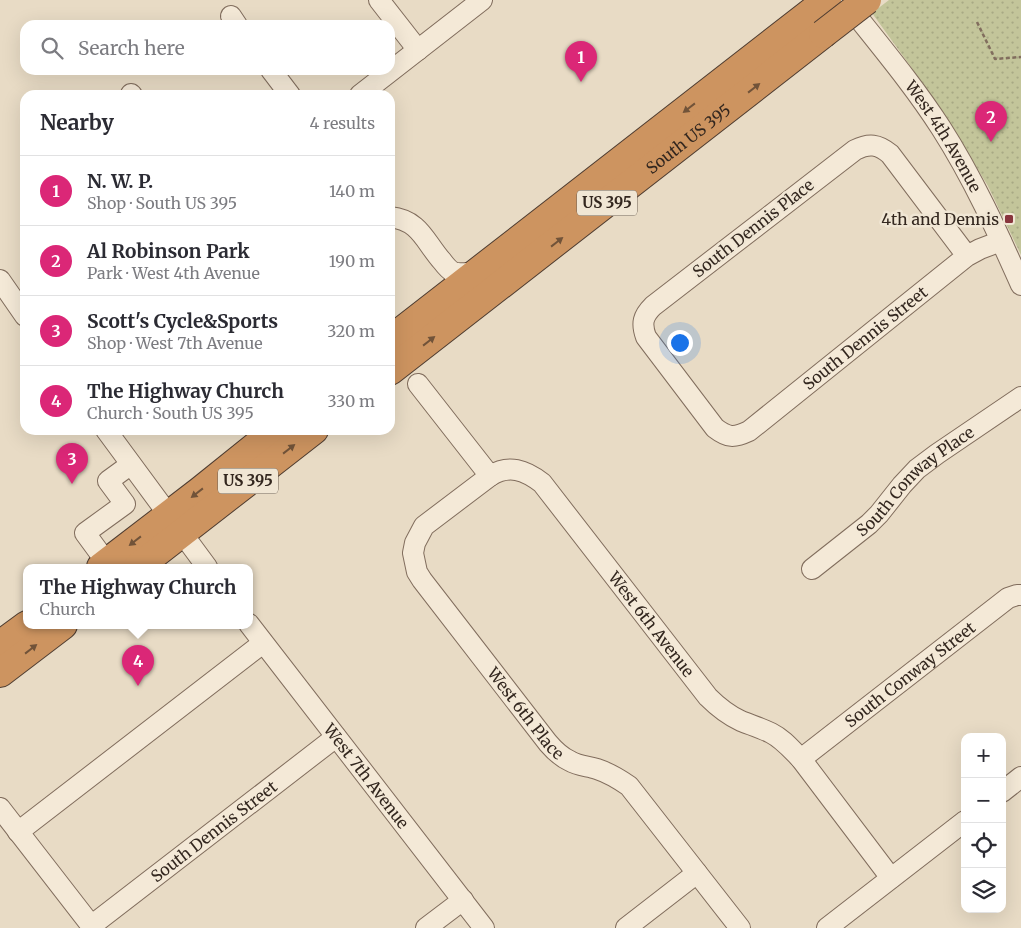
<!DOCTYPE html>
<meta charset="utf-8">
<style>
body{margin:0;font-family:Merriweather,serif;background:#f2f2f3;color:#2b2b33}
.controls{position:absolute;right:15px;bottom:15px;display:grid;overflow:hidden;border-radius:10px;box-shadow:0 5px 20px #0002}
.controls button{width:45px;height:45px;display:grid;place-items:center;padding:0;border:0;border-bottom:1px solid #e1e1e2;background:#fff;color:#2b2b33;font:25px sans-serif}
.you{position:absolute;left:679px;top:342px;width:18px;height:18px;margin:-12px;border:4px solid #fff;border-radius:50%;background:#1a73e8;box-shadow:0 0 0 8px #1a73e833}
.badge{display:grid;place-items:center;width:32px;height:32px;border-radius:50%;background:#db2777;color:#fff;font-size:16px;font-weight:700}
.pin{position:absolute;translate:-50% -41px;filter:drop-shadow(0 1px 2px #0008)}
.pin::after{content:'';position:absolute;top:26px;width:18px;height:15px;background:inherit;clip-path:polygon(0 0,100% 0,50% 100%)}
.popup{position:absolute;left:23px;top:564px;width:230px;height:65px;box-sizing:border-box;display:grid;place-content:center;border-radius:10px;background:#fff;filter:drop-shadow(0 1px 4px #0005);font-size:16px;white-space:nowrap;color:#7c7c81}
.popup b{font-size:19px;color:#2b2b33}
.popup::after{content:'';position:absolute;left:50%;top:100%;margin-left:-10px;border:10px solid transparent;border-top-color:#fff}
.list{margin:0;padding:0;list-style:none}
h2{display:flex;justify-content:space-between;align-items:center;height:65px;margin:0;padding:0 20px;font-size:21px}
h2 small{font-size:16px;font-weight:400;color:#7c7c81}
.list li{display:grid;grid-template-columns:32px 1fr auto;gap:15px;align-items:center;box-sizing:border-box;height:70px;padding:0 20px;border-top:1px solid #e1e1e2}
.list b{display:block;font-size:19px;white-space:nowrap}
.list p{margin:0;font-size:16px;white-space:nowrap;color:#7c7c81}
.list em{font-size:16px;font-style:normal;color:#7c7c81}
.icon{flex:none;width:28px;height:28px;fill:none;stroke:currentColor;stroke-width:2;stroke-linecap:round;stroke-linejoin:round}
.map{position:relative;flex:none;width:1021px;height:928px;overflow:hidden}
.search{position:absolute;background:#fff;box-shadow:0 5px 20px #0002;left:20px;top:20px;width:375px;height:55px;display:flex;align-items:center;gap:12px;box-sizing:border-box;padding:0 18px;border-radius:15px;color:#7c7c81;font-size:19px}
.panel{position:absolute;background:#fff;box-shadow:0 5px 20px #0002;left:20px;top:90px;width:375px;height:345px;border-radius:15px}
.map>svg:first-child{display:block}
.park{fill:url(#park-dots)}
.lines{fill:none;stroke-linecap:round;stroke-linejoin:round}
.minor-casing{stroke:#816d5d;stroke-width:22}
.highway-casing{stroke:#4f3d31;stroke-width:30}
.path{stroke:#816d5d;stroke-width:2.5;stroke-dasharray:4 2.5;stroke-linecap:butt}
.minor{stroke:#f4e9d7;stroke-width:20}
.highway{stroke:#cd9460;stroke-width:28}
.highway-bridge-casing{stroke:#4f3d31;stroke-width:30;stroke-linecap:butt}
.highway-bridge{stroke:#cd9460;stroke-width:28}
.oneway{fill:#715339}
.poi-dot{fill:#88353d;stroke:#f0e6d4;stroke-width:2}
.labels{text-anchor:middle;stroke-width:5;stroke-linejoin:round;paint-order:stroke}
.shield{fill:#f0e6d4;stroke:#6c6055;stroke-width:1}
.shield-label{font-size:15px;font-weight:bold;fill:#33271f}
.street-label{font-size:16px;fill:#33271f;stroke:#f0e6d4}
.poi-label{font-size:16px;fill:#33271f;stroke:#f0e6d4;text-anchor:end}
</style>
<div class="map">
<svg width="1021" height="928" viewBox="0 0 1021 928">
<defs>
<pattern id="park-dots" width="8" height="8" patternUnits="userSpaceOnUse" patternTransform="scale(1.25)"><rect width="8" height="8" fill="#c3c59a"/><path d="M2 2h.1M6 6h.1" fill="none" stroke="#a8a984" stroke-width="1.8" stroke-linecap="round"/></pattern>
</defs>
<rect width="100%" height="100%" fill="#e8dbc5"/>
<!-- park -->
<path class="park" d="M 889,0 L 1021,0 L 1021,255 L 988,186 L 934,99 L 872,13 Z"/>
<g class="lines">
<defs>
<g id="minor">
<path d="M 379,0 L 418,50"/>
<path id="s1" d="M 844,0 C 877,42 912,83 941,128 C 973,178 997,231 1021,285"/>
<path d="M 231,16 L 237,25"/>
<path d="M 271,70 L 290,95"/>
<path d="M 131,94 L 132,95"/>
<path d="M 360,95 L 482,0"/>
<path d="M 390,217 C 420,220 425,242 442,261 C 445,265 449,270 453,272 C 460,275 470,272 477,272"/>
<path id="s2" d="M 967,256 L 890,154 C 878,144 869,143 855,150 L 653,306 C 643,316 641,323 646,337 L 715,428 C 728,438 734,438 749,431 L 967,256 L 980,249 L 1001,241"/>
<path d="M 0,280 L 25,316"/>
<path id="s3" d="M 418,384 L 490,476 C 509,464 525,470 542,483 L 708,697 C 718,707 728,715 741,721 C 751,725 761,728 771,733 C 783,739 791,749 801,759 L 891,878"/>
<path d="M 106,430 L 207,567"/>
<path id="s4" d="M 490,476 L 424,526 L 415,543 L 413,553 L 417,572 L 422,580 L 548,743 C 554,750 561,757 570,761 C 578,766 588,766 597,769 C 609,773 619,779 629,786 L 740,928"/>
<path d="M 107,563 L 85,533 L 125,504 L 108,481 L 130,465"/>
<path id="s5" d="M 812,569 L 869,524 L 879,514 L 902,485 L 917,469 L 937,454 L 1021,397"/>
<path id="s6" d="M 249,624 L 484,928"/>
<path id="s7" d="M 801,759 L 1008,598 L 1017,595 L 1021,595"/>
<path d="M 1002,792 L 1021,777"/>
<path d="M 0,808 L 93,928"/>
<path d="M 18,832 L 263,643"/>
<path id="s8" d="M 91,926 L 336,737"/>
<path d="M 426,928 L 463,900"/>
<path d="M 626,928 L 697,873"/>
<path d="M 827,928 L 965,821"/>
</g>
<g id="highway">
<path d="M 390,340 L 827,0"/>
<path id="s9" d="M 390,371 L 823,34"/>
<path d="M 101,567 L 200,491 L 276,430"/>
<path d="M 138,567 L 314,430"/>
<path d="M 0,645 L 27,625"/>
<path d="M 0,673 L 63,625"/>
</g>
</defs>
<!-- minor casing -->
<use href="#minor" class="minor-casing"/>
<!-- highway casing -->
<use href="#highway" class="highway-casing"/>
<!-- path -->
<path class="path" d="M 977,22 L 995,59 L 1021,57"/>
<!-- minor -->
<use href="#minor" class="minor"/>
<!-- highway -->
<use href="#highway" class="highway"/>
<defs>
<path id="highway-bridge" d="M 823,34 L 867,0"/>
</defs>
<!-- highway-bridge casing -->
<use href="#highway-bridge" class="highway-bridge-casing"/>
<!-- highway-bridge -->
<use href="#highway-bridge" class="highway-bridge"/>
</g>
<!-- one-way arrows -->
<defs><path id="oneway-solid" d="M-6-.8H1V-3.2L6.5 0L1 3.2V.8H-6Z" transform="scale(1.25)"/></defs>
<g class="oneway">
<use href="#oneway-solid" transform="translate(754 88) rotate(-38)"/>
<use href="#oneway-solid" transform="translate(689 108) rotate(142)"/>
<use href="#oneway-solid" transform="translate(557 242) rotate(-38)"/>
<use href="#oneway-solid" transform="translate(429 341) rotate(-38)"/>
<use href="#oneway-solid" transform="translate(289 449) rotate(-38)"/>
<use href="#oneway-solid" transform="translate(197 493) rotate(142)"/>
<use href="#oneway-solid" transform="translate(135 541) rotate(142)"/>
<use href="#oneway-solid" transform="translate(31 649) rotate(-38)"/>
</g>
<!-- markers -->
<rect class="poi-dot" x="1004" y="214" width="10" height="10" rx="2.5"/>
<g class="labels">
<!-- shield labels -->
<g class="shield">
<rect x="577" y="190.5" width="60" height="25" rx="4"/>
<rect x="218" y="468.5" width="60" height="25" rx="4"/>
</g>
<g class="shield-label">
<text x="607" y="208">US 395</text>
<text x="248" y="486">US 395</text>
</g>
<!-- street labels -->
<g class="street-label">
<text dy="6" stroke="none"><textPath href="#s1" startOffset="169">West 4th Avenue</textPath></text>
<text dy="6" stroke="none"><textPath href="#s9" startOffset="378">South US 395</textPath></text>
<text transform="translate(753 228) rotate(-38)" y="6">South Dennis Place</text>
<text dy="6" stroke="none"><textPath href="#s2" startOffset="755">South Dennis Street</textPath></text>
<text dy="6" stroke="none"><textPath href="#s5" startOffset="136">South Conway Place</textPath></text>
<text dy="6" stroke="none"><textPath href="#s3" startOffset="352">West 6th Avenue</textPath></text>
<text dy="6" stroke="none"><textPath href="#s7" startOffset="138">South Conway Street</textPath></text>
<text dy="6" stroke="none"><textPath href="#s4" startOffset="310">West 6th Place</textPath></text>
<text dy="6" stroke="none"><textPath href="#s6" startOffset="192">West 7th Avenue</textPath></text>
<text dy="6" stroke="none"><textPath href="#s8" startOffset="155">South Dennis Street</textPath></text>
</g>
<!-- poi labels -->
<g class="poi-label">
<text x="999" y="225">4th and Dennis</text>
</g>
</g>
</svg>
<div class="controls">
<button>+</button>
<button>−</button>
<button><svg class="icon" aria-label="locate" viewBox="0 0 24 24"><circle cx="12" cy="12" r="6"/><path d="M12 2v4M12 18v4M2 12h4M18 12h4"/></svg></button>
<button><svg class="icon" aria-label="layers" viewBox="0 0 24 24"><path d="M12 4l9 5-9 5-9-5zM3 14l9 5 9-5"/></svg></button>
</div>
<div class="you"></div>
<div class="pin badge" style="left:581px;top:82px">1</div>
<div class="pin badge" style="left:991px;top:142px">2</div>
<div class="pin badge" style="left:72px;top:484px">3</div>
<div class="pin badge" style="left:138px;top:686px">4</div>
<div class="popup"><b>The Highway Church</b>Church</div>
<div class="search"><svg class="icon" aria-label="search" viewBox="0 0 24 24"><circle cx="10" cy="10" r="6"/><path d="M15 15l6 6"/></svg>Search here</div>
<section class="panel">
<h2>Nearby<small>4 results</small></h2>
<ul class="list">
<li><span class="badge">1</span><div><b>N. W. P.</b><p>Shop · South US 395</p></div><em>140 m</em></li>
<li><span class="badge">2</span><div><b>Al Robinson Park</b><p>Park · West 4th Avenue</p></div><em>190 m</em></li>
<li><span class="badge">3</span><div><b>Scott's Cycle&amp;Sports</b><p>Shop · West 7th Avenue</p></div><em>320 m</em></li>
<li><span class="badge">4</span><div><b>The Highway Church</b><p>Church · South US 395</p></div><em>330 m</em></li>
</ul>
</section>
</div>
